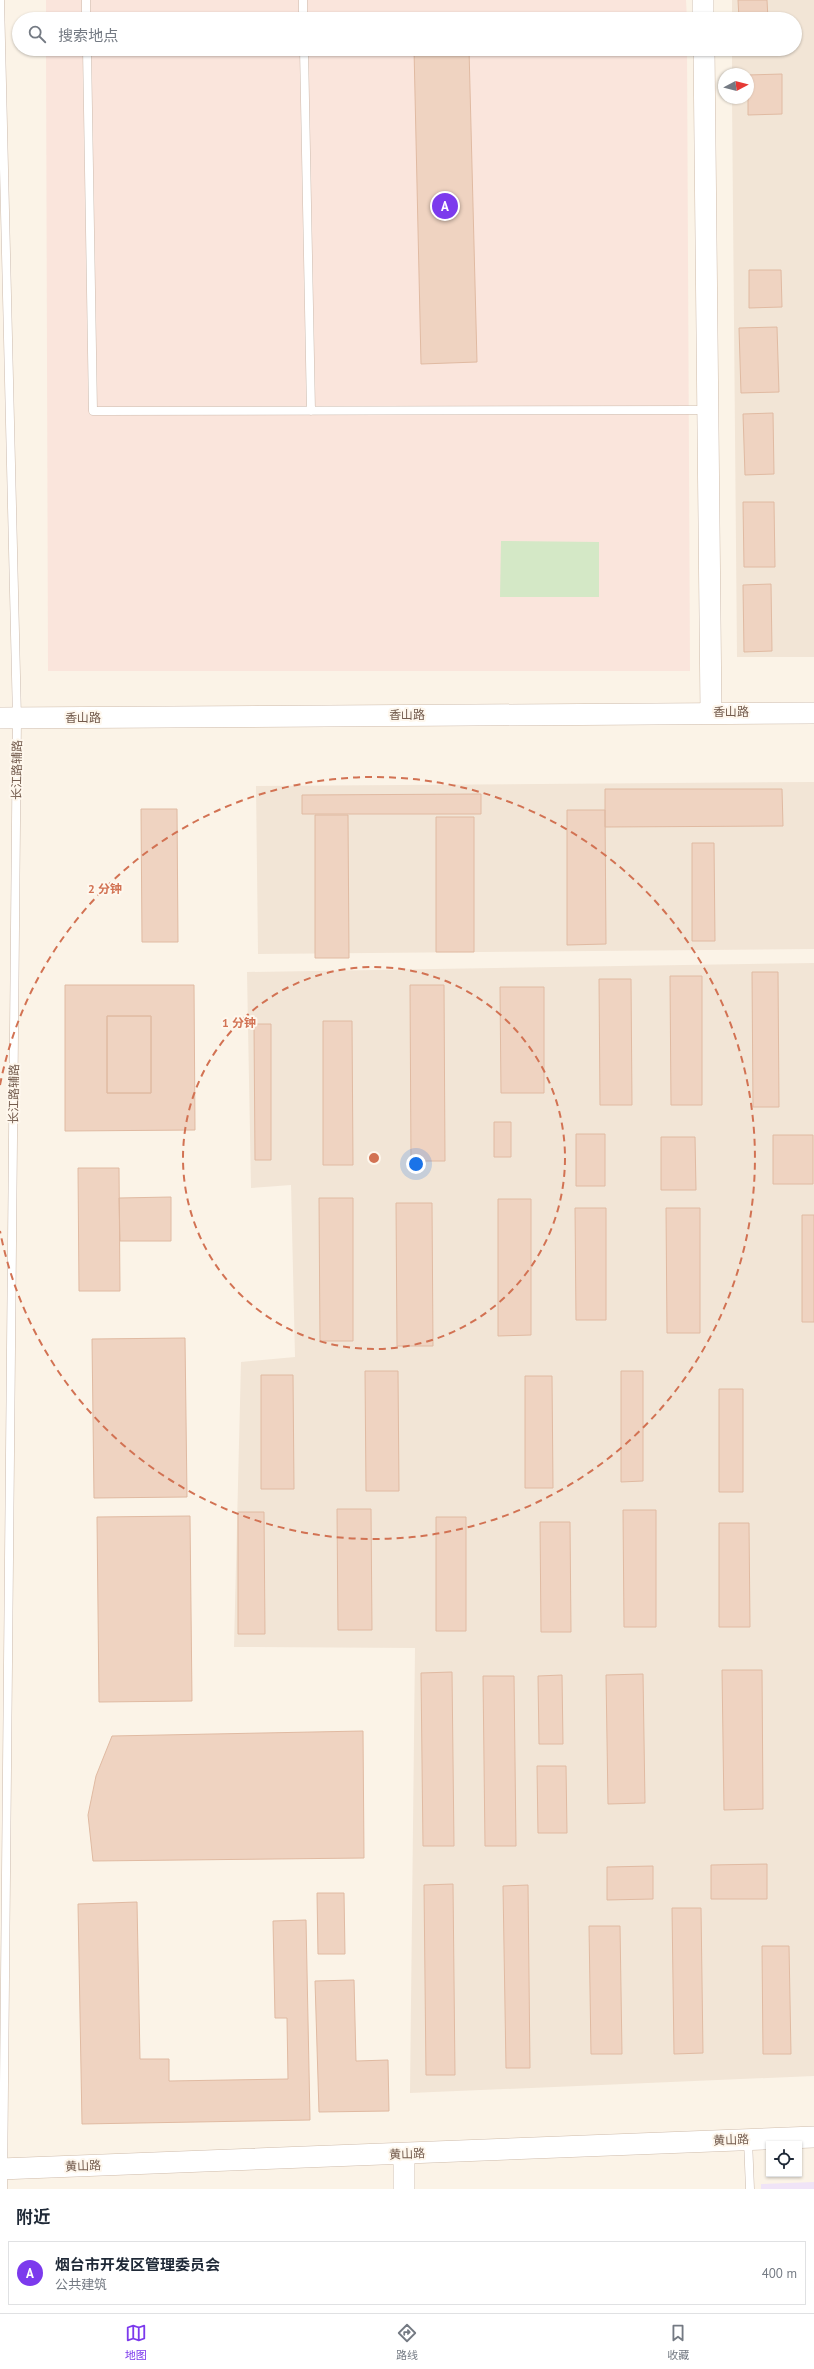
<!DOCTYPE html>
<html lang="zh">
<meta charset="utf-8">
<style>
body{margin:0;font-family:"PT Sans","Noto Sans SC",sans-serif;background:#f2f2f3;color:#1f2937}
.controls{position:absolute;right:12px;bottom:12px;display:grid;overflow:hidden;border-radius:0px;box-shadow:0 1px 3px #0004}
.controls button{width:36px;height:36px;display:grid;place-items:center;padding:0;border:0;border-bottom:1px solid #e0e1e3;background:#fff;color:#1f2937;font:20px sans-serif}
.compass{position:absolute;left:718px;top:68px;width:36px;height:36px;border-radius:50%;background:#fff;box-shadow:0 1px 3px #0004;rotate:83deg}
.you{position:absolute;left:416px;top:1164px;width:14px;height:14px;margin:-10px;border:3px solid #fff;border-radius:50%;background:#1a73e8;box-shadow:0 0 0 6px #1a73e833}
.badge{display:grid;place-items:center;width:26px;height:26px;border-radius:50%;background:#7c3aed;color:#fff;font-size:13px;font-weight:700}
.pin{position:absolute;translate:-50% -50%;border:2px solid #fff;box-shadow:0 1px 4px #0006}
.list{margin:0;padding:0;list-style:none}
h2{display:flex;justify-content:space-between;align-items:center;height:52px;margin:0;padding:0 16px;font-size:17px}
h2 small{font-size:13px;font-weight:400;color:#747a83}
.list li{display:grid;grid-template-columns:26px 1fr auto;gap:12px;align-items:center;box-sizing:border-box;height:64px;margin:0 8px 8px;padding:0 8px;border:1px solid #e0e1e3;border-radius:0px}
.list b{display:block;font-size:15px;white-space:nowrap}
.list p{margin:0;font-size:13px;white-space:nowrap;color:#747a83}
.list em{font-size:13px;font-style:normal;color:#747a83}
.icon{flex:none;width:22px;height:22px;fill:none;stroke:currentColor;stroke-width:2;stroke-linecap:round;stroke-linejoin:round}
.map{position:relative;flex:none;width:814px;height:2189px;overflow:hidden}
.search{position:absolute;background:#fff;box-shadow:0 1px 3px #0004;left:12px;right:12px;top:12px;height:44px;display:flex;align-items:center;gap:10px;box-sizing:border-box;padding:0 14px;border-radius:22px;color:#747a83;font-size:15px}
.sheet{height:124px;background:#fff}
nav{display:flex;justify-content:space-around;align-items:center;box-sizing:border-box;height:56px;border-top:1px solid #e0e1e3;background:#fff;font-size:11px;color:#747a83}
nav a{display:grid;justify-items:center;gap:2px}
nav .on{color:#7c3aed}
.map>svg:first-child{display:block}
.residential{fill:#f2e5d6}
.commercial{fill:#fae5dc}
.education{fill:#f0e4f7}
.green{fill:#d4e8c6}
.building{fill:#efd3c1;stroke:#e0baa2;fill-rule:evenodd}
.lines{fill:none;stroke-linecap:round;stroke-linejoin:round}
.lane-casing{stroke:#ccbbae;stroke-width:9}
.secondary-casing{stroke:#cfbcab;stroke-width:22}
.lane{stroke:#fff;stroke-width:8}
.secondary{stroke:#fff;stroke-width:21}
.ring{fill:none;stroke:#d27253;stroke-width:2;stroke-dasharray:7 5}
.labels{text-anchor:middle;stroke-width:4;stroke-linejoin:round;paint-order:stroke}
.street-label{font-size:12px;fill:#735b4d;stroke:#fef7ed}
.centre{fill:#d27253;stroke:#fef7ed;stroke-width:2}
.ring-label{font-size:12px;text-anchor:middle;font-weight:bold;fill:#d27253;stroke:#fef7ed;stroke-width:4;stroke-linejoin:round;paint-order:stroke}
</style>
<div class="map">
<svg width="814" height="2189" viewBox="0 0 814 2189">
<rect width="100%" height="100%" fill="#fbf3e7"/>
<!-- residential -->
<path class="residential" d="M 732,0 L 814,0 L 814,657 L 737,657 L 732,98 L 748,98 L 748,74 L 732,74 L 732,49 L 795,49 L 795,19 L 732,19 Z
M 814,782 L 814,949 L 258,954 L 256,786 Z
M 814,963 L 814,2076 L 410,2093 L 415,1648 L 234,1647 L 241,1362 L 295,1357 L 291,1185 L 251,1188 L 247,972 Z"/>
<!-- commercial -->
<path class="commercial" d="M 46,0 L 686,0 L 687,19 L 46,19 Z
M 46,49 L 687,49 L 690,671 L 48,671 Z"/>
<!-- education -->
<path class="education" d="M 814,2182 L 814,2189 L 761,2189 L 761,2184 Z"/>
<!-- green -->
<path class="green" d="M 501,541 L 599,542 L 599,597 L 500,597 Z"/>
<!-- building -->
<path class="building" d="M 738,0 L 767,0 L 768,19 L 739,19 Z
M 469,14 L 469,19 L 413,19 L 413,16 Z
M 414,49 L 469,49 L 477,362 L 421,364 Z
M 782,74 L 782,114 L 748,115 L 748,75 Z
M 749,270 L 781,270 L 782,307 L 749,308 Z
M 777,327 L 779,392 L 741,393 L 739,328 Z
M 773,413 L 774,474 L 745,475 L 743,414 Z
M 743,502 L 774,502 L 775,567 L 744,567 Z
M 771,584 L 772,651 L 744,652 L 743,585 Z
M 605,789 L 782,789 L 783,826 L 605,827 Z
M 481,794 L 481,814 L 302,814 L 302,795 Z
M 141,809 L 177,809 L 178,942 L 142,942 Z
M 567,810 L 605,810 L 606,944 L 567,945 Z
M 315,815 L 348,815 L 349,958 L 315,958 Z
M 436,817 L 474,817 L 474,952 L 436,952 Z
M 692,843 L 714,843 L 715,941 L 692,941 Z
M 752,972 L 778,972 L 779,1107 L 753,1107 Z
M 670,976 L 702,976 L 702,1105 L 671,1105 Z
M 599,979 L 631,979 L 632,1105 L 600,1105 Z
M 65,985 L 194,985 L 195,1130 L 65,1131 ZM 107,1016 L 151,1016 L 151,1093 L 107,1093 Z
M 410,985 L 444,985 L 445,1161 L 411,1161 Z
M 500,987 L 544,987 L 544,1093 L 501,1093 Z
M 107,1016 L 151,1016 L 151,1093 L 107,1093 Z
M 323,1021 L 352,1021 L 353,1165 L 323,1165 Z
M 254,1024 L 271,1024 L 271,1160 L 255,1160 Z
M 494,1122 L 511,1122 L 511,1157 L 494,1157 Z
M 576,1134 L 605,1134 L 605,1186 L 576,1186 Z
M 773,1135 L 813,1135 L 813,1184 L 773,1184 Z
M 661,1137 L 695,1137 L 696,1190 L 661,1190 Z
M 78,1168 L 119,1168 L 120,1291 L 79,1291 Z
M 171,1197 L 171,1241 L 120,1241 L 119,1198 Z
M 319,1198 L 353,1198 L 353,1341 L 320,1341 Z
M 498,1199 L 531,1199 L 531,1335 L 498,1336 Z
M 396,1203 L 432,1203 L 433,1346 L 397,1346 Z
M 575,1208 L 606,1208 L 606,1320 L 576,1320 Z
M 666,1208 L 700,1208 L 700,1333 L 667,1333 Z
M 802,1215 L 814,1215 L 814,1322 L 802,1322 Z
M 185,1338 L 187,1497 L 94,1498 L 92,1339 Z
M 365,1371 L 398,1371 L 399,1491 L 366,1491 Z
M 621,1371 L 643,1371 L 643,1481 L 621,1482 Z
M 261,1375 L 293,1375 L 294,1489 L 261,1489 Z
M 525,1376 L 552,1376 L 553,1488 L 525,1488 Z
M 719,1389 L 743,1389 L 743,1492 L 719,1492 Z
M 337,1509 L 371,1509 L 372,1630 L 338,1630 Z
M 623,1510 L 656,1510 L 656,1627 L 624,1627 Z
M 238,1512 L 264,1512 L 265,1634 L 238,1634 Z
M 190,1516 L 192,1701 L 99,1702 L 97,1517 Z
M 436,1517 L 466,1517 L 466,1631 L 436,1631 Z
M 540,1522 L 570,1522 L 571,1632 L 541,1632 Z
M 719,1523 L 749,1523 L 750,1627 L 719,1627 Z
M 722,1670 L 762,1670 L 763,1809 L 724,1810 Z
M 452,1672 L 454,1846 L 423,1846 L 421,1673 Z
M 643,1674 L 645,1803 L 608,1804 L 606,1675 Z
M 562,1675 L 563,1744 L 539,1744 L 538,1676 Z
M 483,1676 L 514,1676 L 516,1846 L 485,1846 Z
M 363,1731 L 364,1858 L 93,1861 L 88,1815 L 96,1776 L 112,1736 Z
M 537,1766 L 566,1766 L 567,1833 L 538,1833 Z
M 767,1864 L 767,1899 L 711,1899 L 711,1865 Z
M 653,1866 L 653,1899 L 607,1900 L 607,1867 Z
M 453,1884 L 455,2075 L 426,2075 L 424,1885 Z
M 528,1885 L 530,2068 L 506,2068 L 503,1886 Z
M 317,1893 L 344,1893 L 345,1954 L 318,1954 Z
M 137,1902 L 140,2059 L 169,2059 L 169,2081 L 288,2079 L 287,2018 L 275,2018 L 273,1921 L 306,1920 L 310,2120 L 82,2124 L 78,1904 Z
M 672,1908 L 701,1908 L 703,2053 L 674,2054 Z
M 589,1926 L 620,1926 L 622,2054 L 591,2054 Z
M 762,1946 L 789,1946 L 791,2054 L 763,2054 Z
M 354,1980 L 356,2061 L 388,2060 L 389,2111 L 319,2112 L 315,1981 Z"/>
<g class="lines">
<defs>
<path id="lane" d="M 0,0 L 17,718 L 3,2189
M 86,0 L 86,19
M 303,0 L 303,19
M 87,49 L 93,411 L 707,410
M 304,49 L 311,411
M 748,2140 L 750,2189"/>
<path id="secondary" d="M 703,0 L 703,19
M 704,49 L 711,712
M 0,718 L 814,713
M 0,2169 L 814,2137
M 404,2189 L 404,2154"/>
</defs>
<!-- lane casing -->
<use href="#lane" class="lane-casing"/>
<!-- secondary casing -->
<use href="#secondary" class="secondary-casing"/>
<!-- lane -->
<use href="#lane" class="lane"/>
<!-- secondary -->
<use href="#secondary" class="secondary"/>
</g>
<!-- distance rings -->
<g class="ring">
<circle cx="374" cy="1158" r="191"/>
<path d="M0 1085A381 381 0 1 1 0 1231"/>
</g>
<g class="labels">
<!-- street labels -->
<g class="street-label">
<text x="731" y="716">香山路</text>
<text x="407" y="719">香山路</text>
<text x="83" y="722">香山路</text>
<text transform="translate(17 770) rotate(-89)" y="4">长江路辅路</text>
<text transform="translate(14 1094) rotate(-89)" y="4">长江路辅路</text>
<text transform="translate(731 2140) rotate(-2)" y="4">黄山路</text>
<text transform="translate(407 2154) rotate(-2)" y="4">黄山路</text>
<text transform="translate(83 2166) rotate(-2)" y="4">黄山路</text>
</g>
</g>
<circle cx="374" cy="1158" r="6" class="centre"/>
<g class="ring-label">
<text x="105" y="893">2 分钟</text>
<text x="239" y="1027">1 分钟</text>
</g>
</svg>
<div class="controls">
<button><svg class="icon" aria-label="locate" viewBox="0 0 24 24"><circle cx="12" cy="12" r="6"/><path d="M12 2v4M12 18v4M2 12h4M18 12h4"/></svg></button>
</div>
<svg class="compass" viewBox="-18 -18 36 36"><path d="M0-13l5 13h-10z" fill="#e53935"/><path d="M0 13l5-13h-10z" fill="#747a83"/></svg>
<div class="you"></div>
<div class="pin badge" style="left:445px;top:206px">A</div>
<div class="search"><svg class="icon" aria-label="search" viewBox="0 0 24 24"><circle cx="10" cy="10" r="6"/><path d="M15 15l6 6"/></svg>搜索地点</div>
</div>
<section class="sheet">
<h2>附近<small></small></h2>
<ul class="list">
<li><span class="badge">A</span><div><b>烟台市开发区管理委员会</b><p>公共建筑</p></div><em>400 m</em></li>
</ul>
</section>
<nav>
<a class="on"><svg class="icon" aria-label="map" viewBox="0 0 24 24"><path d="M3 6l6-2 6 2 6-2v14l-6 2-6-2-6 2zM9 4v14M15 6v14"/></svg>地图</a>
<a><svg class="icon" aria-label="directions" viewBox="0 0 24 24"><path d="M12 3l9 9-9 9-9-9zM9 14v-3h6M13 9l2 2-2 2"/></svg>路线</a>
<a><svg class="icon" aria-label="saved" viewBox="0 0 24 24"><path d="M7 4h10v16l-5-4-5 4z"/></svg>收藏</a>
</nav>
